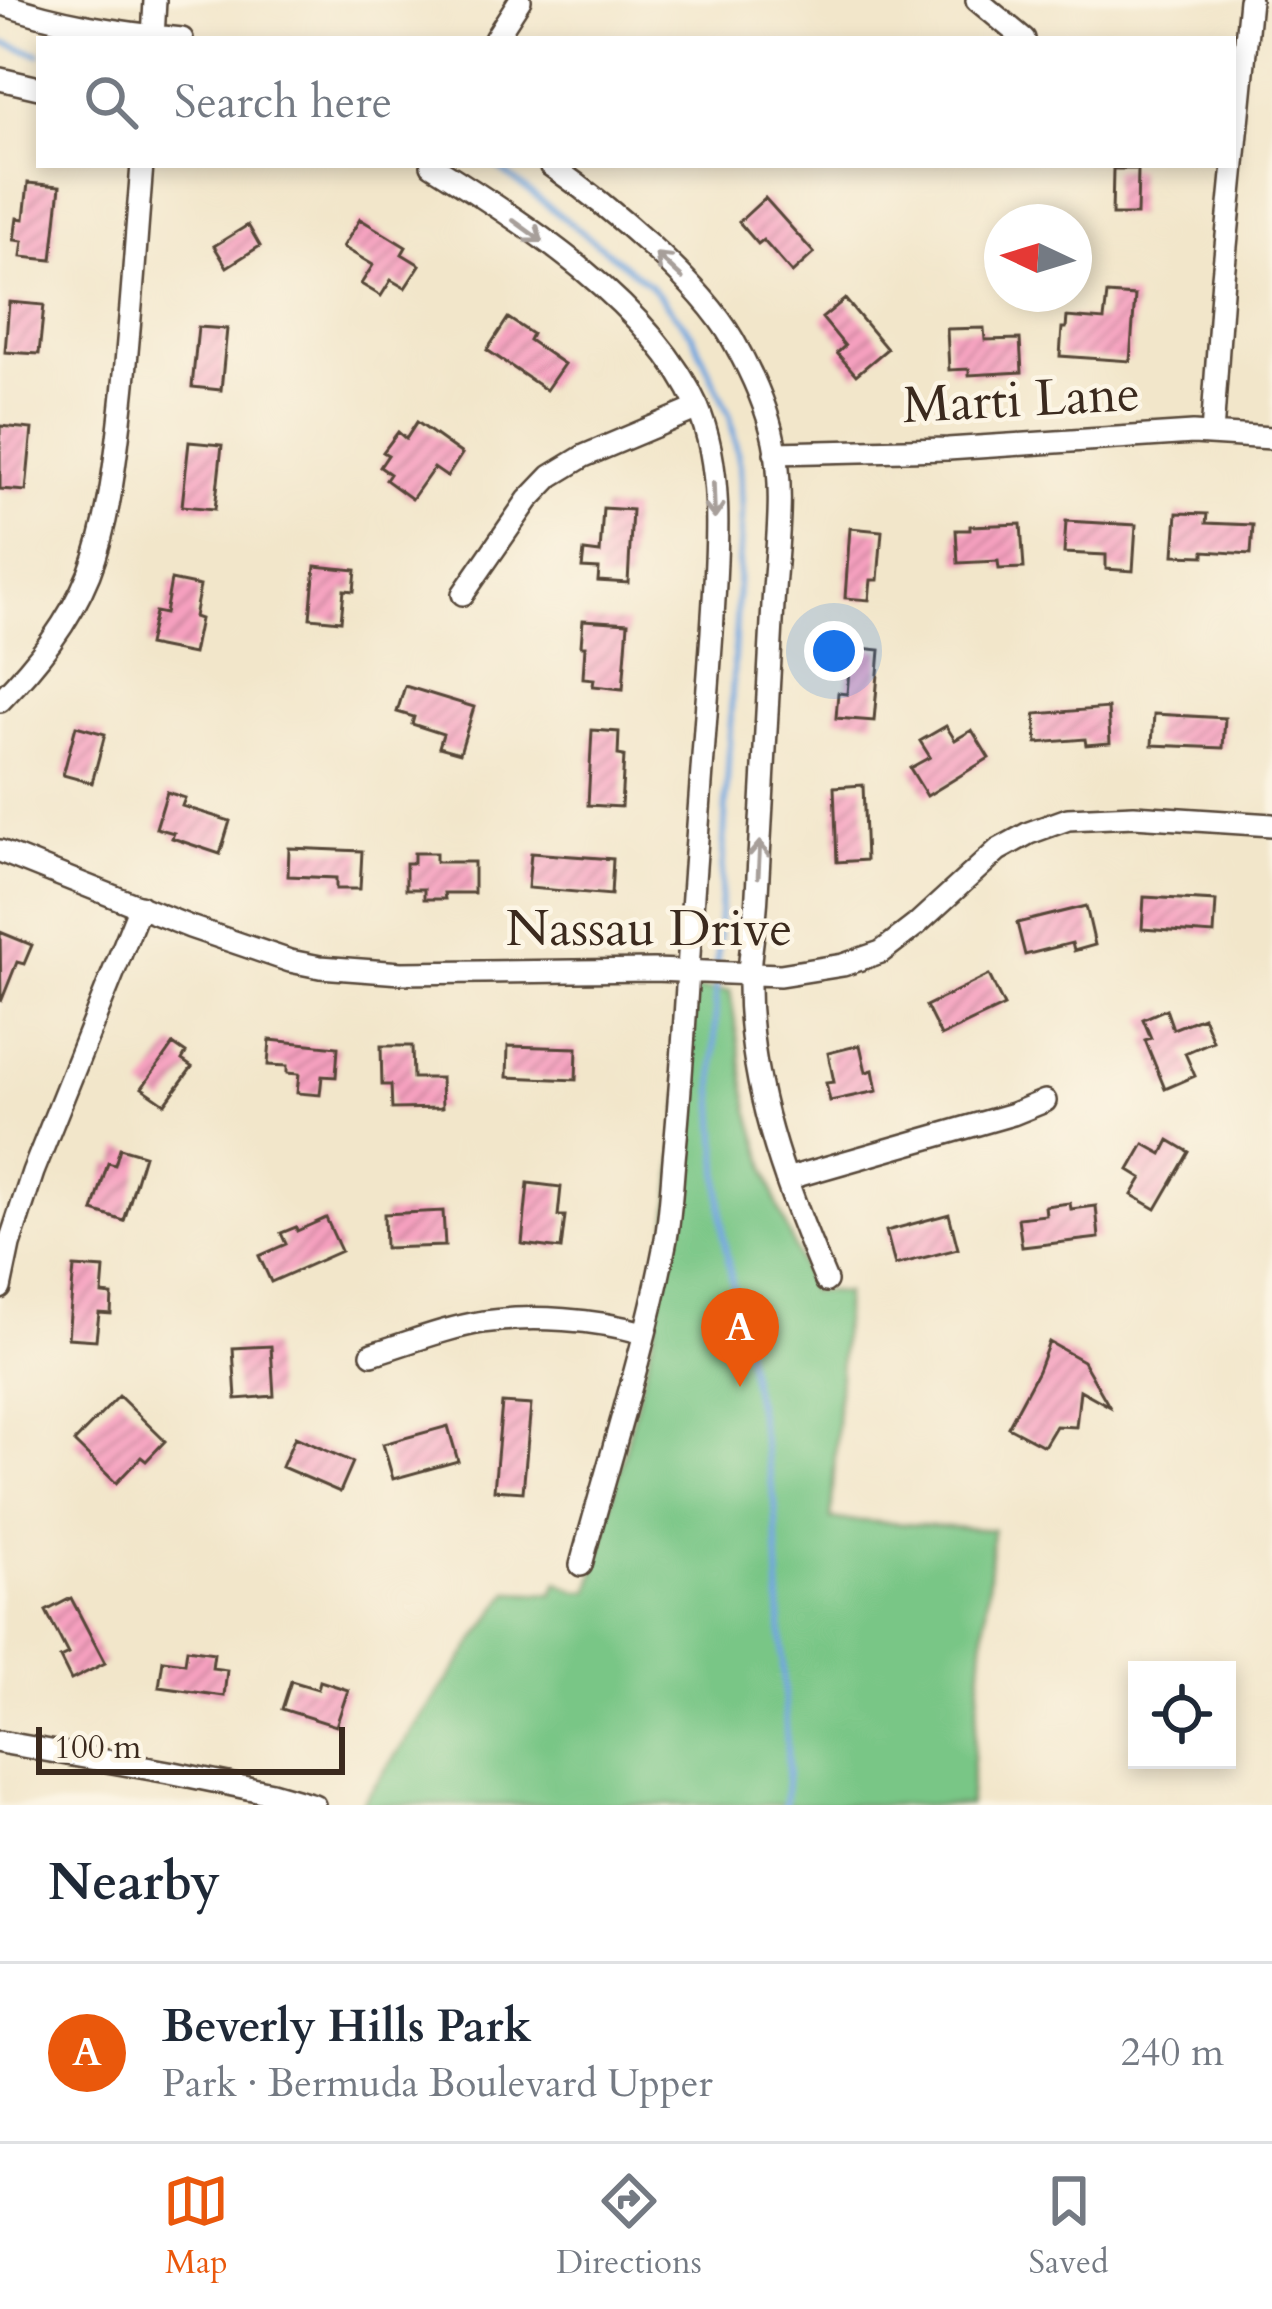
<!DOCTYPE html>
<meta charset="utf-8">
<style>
body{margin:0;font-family:Cardo,serif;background:#f2f2f3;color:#1f2937}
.controls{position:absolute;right:36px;bottom:36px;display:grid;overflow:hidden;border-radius:0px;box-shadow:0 6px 18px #0003}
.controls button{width:108px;height:108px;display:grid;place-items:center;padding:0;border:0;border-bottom:3px solid #e0e1e3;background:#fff;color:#1f2937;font:60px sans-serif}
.compass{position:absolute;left:984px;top:204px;width:108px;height:108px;border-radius:50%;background:#fff;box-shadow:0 6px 18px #0003;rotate:274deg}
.scale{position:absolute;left:36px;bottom:30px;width:309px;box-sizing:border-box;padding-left:12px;border:6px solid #3b2a1e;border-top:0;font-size:33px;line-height:42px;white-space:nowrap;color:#3b2a1e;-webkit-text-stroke:9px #fcf5e5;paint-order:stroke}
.you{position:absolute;left:834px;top:651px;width:42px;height:42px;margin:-30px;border:9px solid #fff;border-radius:50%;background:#1a73e8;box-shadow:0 0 0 18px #1a73e833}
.badge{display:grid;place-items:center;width:78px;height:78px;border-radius:50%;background:#ea580c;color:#fff;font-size:39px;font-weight:700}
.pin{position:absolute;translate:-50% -99px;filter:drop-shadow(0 3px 6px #0008)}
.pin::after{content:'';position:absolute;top:63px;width:42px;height:36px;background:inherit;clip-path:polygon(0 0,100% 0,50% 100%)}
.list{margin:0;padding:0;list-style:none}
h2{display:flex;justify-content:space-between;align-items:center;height:156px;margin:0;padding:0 48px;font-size:51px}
h2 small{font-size:39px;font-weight:400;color:#747a83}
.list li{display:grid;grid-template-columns:78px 1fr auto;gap:36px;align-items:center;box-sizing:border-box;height:180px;padding:0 48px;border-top:3px solid #e0e1e3}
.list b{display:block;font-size:45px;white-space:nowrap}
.list p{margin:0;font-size:39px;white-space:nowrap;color:#747a83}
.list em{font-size:39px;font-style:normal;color:#747a83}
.icon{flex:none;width:66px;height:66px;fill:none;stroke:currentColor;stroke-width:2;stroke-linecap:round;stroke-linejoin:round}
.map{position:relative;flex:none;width:1272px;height:1805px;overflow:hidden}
.search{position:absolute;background:#fff;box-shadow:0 6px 18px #0003;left:36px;right:36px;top:36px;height:132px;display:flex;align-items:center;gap:30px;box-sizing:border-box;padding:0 42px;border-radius:0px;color:#747a83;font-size:45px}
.sheet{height:336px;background:#fff}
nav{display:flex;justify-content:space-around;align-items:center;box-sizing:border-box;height:168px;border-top:3px solid #e0e1e3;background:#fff;font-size:33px;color:#747a83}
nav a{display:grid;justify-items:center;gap:6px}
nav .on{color:#ea580c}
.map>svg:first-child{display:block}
.green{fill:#79c686;stroke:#5a7852;stroke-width:3}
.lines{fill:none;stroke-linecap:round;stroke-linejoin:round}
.stream{stroke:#71a6de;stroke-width:6}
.building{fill:url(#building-hatch)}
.minor-casing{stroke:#564638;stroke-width:26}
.minor{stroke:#fff;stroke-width:21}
.oneway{stroke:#a79f9a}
.labels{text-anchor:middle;stroke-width:9;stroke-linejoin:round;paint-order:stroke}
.street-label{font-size:51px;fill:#3b2a1e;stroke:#fcf5e5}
</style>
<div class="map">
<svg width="1272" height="1805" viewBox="0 0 1272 1805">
<defs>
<pattern id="building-hatch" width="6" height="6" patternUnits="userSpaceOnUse" patternTransform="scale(3)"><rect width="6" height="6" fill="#f6a0bf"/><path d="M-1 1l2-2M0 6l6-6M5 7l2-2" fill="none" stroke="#c8839b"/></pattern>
</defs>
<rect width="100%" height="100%" fill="#fcf5e5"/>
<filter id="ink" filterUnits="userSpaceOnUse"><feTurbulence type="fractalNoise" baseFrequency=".00833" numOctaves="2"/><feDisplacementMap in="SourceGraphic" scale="24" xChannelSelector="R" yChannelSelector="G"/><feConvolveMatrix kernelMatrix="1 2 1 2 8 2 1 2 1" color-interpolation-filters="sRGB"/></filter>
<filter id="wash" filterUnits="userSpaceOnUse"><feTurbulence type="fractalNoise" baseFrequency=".004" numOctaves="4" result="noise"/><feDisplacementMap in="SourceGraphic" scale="48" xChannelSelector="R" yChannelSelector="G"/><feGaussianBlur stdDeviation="2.7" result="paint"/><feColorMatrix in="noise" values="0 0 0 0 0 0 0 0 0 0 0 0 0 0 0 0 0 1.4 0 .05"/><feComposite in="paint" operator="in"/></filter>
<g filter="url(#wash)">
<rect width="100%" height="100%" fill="#f2e6ca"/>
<!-- green -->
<path class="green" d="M 693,990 L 730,991 L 749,1111 L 776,1201 L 811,1291 L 845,1293 L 831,1519 L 993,1530 L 969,1805 L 361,1805 L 509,1592 L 553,1594 L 558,1582 L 578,1591 L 590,1591 L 658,1317 Z"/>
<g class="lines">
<!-- stream -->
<path class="stream" d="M 0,42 L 39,54
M 495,165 L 649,284 L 692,334 L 730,416 L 740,465 L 742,513 L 717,966
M 716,979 L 714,1088 L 723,1235 L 775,1502 L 788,1770 L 785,1805"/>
</g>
<g id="blocks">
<!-- building -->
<path class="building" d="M 1113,169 L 1138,169 L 1137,215 L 1112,215 Z
M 28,183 L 60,186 L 52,260 L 21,257 L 23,241 L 14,240 L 17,218 L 24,219 Z
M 765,198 L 814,253 L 792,273 L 763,240 L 758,244 L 739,222 Z
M 360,219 L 406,247 L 402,254 L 420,265 L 405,288 L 391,280 L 381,296 L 361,284 L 373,265 L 343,247 Z
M 248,225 L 260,246 L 227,267 L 214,246 Z
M 1107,294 L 1135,296 L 1130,361 L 1060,356 L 1062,328 L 1066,328 L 1067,317 L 1104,320 Z
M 845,299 L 887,349 L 856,375 L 837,353 L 845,346 L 822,318 Z
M 9,302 L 44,305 L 39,354 L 5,352 Z
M 508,318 L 532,334 L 529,340 L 564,364 L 546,390 L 487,350 Z
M 198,327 L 227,329 L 221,390 L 192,387 Z
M 984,328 L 985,340 L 1020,339 L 1022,372 L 969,375 L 969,369 L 949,370 L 947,329 Z
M 417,422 L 462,454 L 447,477 L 434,468 L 412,499 L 386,480 L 390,474 L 380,467 L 388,455 L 383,452 L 398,432 L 406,439 Z
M 0,426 L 32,429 L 26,491 L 0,489 Z
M 189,442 L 222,445 L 215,509 L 182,506 Z
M 603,508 L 632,510 L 628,583 L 598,581 L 599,569 L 582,568 L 584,551 L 600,553 Z
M 1177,513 L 1207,514 L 1206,523 L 1253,525 L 1251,554 L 1204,551 L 1204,556 L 1174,555 Z
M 1066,521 L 1136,525 L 1133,571 L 1106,569 L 1106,555 L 1064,553 Z
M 1021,524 L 1024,568 L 999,569 L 998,561 L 958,563 L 956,530 L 970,530 L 970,526 Z
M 850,528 L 882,531 L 878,580 L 871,580 L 869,600 L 845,598 Z
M 315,566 L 356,570 L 354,591 L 344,590 L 341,621 L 310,618 Z
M 171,580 L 200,586 L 194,617 L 200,619 L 193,654 L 148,645 L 155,612 L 165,614 Z
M 583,620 L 628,623 L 623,689 L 593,686 L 594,679 L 583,678 L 585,646 L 581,646 Z
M 851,647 L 880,650 L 874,721 L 836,718 L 838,693 L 847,694 Z
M 405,686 L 474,707 L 460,753 L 439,747 L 443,734 L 412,724 L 414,717 L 397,712 Z
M 1108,708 L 1110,743 L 1086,745 L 1085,739 L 1037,743 L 1035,714 Z
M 1154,714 L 1225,718 L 1223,748 L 1152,745 Z
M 76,726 L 105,734 L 92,783 L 63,775 Z
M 946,726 L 955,740 L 972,730 L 989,758 L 927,796 L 910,768 L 930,757 L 920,741 Z
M 592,730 L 619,732 L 618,755 L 624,756 L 621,807 L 588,805 Z
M 863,785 L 866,860 L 837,862 L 834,787 Z
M 167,792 L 185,798 L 182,806 L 230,821 L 220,854 L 172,838 L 174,833 L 156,828 Z
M 289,848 L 362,851 L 360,889 L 336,889 L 336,878 L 288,876 Z
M 414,853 L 436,853 L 436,862 L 474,862 L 474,893 L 444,893 L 445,899 L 424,899 L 424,889 L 406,889 L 406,863 L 414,863 Z
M 531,853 L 613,859 L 611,895 L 528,888 Z
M 1144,897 L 1216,901 L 1214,934 L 1142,929 Z
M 1086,906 L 1095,945 L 1074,951 L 1072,943 L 1025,955 L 1017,923 Z
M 0,932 L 32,945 L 24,964 L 17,962 L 1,1002 Z
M 989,975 L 1004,1006 L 941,1036 L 926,1006 Z
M 1166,1009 L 1173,1029 L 1203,1017 L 1213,1041 L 1185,1053 L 1195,1076 L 1165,1089 L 1145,1040 L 1151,1038 L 1143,1019 Z
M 270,1040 L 338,1047 L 336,1077 L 322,1076 L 320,1095 L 297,1093 L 299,1074 L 287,1073 L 287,1066 L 268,1065 Z
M 173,1044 L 186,1053 L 182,1060 L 192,1067 L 165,1104 L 142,1088 Z
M 860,1045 L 866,1072 L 873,1070 L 877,1091 L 830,1101 L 826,1083 L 834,1082 L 828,1053 Z
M 381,1046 L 412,1046 L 413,1078 L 441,1078 L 442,1108 L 392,1109 L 391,1085 L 382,1085 Z
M 508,1046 L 577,1048 L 576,1080 L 507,1077 Z
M 1169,1140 L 1189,1152 L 1156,1209 L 1132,1195 L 1142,1178 L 1129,1170 L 1144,1144 L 1162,1154 Z
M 120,1148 L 144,1155 L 124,1221 L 93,1211 L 108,1163 L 115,1165 Z
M 528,1183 L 561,1187 L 558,1216 L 565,1216 L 561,1249 L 522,1244 Z
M 1070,1203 L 1071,1209 L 1096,1206 L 1099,1238 L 1022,1247 L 1018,1218 L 1046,1215 L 1045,1206 Z
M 443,1211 L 445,1246 L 385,1248 L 384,1214 Z
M 949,1214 L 958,1249 L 895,1265 L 886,1231 Z
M 326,1218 L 341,1251 L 271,1282 L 259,1256 L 286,1244 L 281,1233 L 296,1227 L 297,1231 Z
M 74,1267 L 104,1269 L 102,1294 L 112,1295 L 111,1314 L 99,1313 L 96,1340 L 68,1338 Z
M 1049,1342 L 1083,1361 L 1109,1406 L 1080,1390 L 1076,1427 L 1056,1426 L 1044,1446 L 1008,1427 L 1038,1371 Z
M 271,1346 L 274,1396 L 236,1399 L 233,1348 Z
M 119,1396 L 165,1441 L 146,1461 L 141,1457 L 116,1483 L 74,1442 Z
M 502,1403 L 531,1405 L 523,1492 L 494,1490 Z
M 448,1426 L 458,1461 L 393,1479 L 383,1444 Z
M 295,1437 L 353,1462 L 340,1492 L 282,1467 Z
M 71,1598 L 105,1663 L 71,1680 L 60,1658 L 68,1654 L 46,1611 Z
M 187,1649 L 214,1653 L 212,1668 L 227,1670 L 224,1696 L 159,1687 L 163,1660 L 185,1663 Z
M 291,1681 L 318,1689 L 320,1681 L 348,1690 L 336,1726 L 282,1709 Z"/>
</g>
</g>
<g filter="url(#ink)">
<use href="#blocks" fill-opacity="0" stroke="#564638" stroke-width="3"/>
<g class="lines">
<defs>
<path id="minor" d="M 977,0 L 1024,39
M 0,3 C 59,24 120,33 182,39
M 153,39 L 155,0
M 495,39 L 520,0
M 0,79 L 39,88
M 432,165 C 524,222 652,305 697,406 C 726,471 716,562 712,632 C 706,719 699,807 693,895 C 687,979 683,1064 675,1149 C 672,1179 671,1210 666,1239 C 645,1349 610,1457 581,1565
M 550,165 C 606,204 699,281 733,340 C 750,370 767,406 774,441 C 785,493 776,551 773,604 C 767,700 762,797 757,894 C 756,921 750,948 749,975 C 747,1083 784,1182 826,1281
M 1212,434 L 1223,277 L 1250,0
M 775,453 L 948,449 L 1193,433 L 1272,438
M 463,594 L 528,500 L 551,476 L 584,456 L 698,408
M 0,701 C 37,663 69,623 89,574 C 108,525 114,472 120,421 C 130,336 135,250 142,165
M 0,851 L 190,927 L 290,961 L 320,967 L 401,973 L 654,970 L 780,975 L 843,965 L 881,952 L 916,925 L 998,850 L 1029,833 L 1068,819 L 1134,816 L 1272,825
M 786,1179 L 1013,1114 L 1045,1101
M 0,1288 L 9,1245 L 33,1172 L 140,906
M 372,1354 C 408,1343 445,1328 483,1322 C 534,1315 594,1319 644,1333
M 0,1742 L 174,1773 L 272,1793 L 314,1805"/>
</defs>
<!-- minor casing -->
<use href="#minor" class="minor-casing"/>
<!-- minor -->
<use href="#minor" class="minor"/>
</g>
<!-- one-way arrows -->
<defs><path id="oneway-shaft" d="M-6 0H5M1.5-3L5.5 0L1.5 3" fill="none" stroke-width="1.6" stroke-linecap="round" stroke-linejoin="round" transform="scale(3)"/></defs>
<g class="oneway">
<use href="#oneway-shaft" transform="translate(528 231) rotate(36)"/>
<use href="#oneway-shaft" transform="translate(669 266) rotate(-137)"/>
<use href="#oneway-shaft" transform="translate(714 501) rotate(88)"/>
<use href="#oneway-shaft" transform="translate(759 859) rotate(-87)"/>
</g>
</g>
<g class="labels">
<!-- street labels -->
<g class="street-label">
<text transform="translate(1021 398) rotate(-3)" y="18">Marti Lane</text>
<text x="649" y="945">Nassau Drive</text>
</g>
</g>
</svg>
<div class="controls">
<button><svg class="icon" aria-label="locate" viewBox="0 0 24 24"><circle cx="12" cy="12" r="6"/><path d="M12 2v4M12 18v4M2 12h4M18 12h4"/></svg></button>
</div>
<svg class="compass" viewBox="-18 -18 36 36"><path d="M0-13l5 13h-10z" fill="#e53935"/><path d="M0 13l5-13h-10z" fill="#747a83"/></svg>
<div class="scale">100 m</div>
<div class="you"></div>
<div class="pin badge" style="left:740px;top:1387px">A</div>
<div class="search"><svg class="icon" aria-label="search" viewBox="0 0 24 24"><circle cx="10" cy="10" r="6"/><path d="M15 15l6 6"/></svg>Search here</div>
</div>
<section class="sheet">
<h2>Nearby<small></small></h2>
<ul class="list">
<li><span class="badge">A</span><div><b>Beverly Hills Park</b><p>Park · Bermuda Boulevard Upper</p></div><em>240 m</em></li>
</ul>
</section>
<nav>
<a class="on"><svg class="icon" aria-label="map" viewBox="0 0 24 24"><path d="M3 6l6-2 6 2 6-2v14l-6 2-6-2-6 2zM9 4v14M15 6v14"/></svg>Map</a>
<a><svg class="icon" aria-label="directions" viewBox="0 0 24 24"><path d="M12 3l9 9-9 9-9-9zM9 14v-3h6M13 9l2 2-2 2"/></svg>Directions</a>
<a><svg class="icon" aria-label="saved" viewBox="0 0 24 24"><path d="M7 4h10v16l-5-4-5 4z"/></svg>Saved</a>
</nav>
